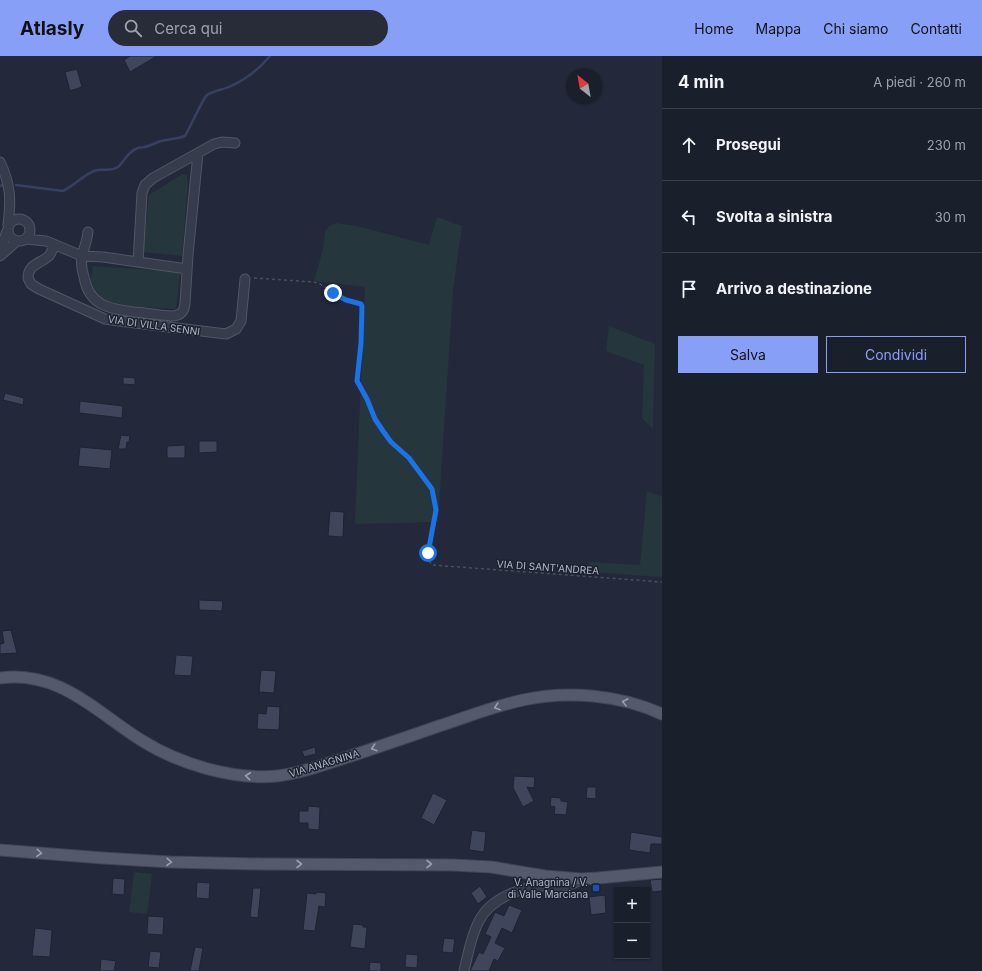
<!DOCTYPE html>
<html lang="it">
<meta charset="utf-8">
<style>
body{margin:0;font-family:Inter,sans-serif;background:#272c38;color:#f1f3f6}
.controls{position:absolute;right:12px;bottom:12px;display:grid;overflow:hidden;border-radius:0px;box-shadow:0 1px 3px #0004}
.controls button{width:36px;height:36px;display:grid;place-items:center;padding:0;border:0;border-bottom:1px solid #383d48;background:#1a1f2c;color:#f1f3f6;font:20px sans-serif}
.compass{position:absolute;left:566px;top:12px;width:36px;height:36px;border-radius:50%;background:#1a1f2c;box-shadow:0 1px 3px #0004;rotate:329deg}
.stop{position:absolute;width:12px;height:12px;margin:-9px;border:3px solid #1a73e8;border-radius:50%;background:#fff}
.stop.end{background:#1a73e8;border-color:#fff;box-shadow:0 1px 4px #0008}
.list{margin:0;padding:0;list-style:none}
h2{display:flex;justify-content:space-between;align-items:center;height:52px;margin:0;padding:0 16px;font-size:17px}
h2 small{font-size:13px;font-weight:400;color:#9fa2a9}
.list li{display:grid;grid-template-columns:26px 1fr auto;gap:12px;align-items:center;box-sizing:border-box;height:72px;padding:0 16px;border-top:1px solid #383d48}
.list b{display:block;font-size:15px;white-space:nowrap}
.list em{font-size:13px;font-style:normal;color:#9fa2a9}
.actions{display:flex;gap:8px;padding:12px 16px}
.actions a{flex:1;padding:9px 0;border:1px solid #879ff7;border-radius:0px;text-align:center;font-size:14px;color:#879ff7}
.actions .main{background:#879ff7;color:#111}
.icon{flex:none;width:22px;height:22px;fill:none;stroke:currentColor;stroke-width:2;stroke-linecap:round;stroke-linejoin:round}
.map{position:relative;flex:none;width:662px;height:915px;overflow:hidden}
header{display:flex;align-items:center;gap:24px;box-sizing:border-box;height:56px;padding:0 20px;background:#879ff7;color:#111}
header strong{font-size:19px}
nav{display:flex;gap:22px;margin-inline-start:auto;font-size:14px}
.search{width:280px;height:36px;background:#272c38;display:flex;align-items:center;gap:10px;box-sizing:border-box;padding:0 14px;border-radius:22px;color:#9fa2a9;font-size:15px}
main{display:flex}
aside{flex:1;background:#1a1f2c}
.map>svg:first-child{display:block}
.green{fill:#25363c}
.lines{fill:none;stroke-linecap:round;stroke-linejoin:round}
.stream{stroke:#364162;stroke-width:2.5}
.building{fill:#3f455b;stroke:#1e2332}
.minor-casing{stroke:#525666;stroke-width:11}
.major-casing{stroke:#404554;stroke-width:13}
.path{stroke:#42535a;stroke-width:1.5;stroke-dasharray:3 3;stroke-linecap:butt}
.minor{stroke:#363c4c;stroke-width:9}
.major{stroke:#545a6c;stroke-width:11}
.oneway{stroke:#9a9fb0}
.route{stroke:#1a73e8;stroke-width:5}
.transit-dot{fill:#1a4fb4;stroke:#1c2130;stroke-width:1.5}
.labels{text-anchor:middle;stroke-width:3;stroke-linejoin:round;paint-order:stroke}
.street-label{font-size:10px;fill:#b2b6c7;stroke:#1c2130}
.poi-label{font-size:10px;fill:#b2b6c7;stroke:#1c2130;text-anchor:end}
</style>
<header>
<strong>Atlasly</strong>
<div class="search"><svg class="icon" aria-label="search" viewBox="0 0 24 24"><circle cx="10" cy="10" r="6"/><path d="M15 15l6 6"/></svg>Cerca qui</div>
<nav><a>Home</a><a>Mappa</a><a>Chi siamo</a><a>Contatti</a></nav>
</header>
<main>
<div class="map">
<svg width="662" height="915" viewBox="0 0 662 915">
<rect width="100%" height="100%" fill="#23293b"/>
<!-- green -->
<path class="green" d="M 182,118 L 187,119 L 188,128 L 182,200 L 143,196 L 149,139 Z
M 437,161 L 462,170 L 453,234 L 438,466 L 355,468 L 365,231 L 314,225 L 323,193 L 325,175 L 329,170 L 336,167 L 357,170 L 429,189 Z
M 93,210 L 180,216 L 176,253 L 107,249 L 90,228 Z
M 609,270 L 655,288 L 653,373 L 642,362 L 644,309 L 606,295 Z
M 647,435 L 662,441 L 662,521 L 589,516 L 589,506 L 640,509 Z
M 134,816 L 152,818 L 147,858 L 129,856 Z"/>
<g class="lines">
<!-- stream -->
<path class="stream" d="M 16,129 L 63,135 C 74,130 82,120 94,115 C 101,112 111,116 118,111 C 124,106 128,95 138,92 C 140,91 142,92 144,91 C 150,90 155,87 161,85 C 169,83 177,83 185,80 C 190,72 202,44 207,39 C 214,34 223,34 231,30 C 247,23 259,13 270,0
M 0,130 L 3,129"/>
</g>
<!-- building -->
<path class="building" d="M 130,0 L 157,0 L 130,16 L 124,4 Z
M 77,13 L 82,31 L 70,35 L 65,16 Z
M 123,321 L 135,322 L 135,329 L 123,328 Z
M 5,337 L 24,342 L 23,349 L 3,344 Z
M 80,345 L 123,350 L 122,362 L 79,357 Z
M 121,379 L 130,380 L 129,386 L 127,386 L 126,393 L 118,393 Z
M 199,385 L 217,385 L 217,396 L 199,397 Z
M 185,389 L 185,402 L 167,402 L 167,390 Z
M 80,391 L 112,394 L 110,413 L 78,410 Z
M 330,455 L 344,456 L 343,481 L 328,480 Z
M 199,544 L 223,545 L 222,555 L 199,554 Z
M 11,574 L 17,597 L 0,598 L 0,588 L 4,587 L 2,575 Z
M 176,599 L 193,600 L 191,620 L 174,619 Z
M 261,614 L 276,615 L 274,637 L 259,636 Z
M 267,650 L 280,651 L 279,674 L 257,673 L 258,657 L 266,658 Z
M 315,691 L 316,698 L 304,701 L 302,695 Z
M 514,720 L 535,721 L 534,732 L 527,731 L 534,745 L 523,751 L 513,732 Z
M 587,731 L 596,731 L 596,743 L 586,742 Z
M 433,737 L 447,744 L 434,769 L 421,762 Z
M 551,741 L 561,742 L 561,745 L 568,746 L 566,759 L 554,758 L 555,751 L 550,750 Z
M 308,750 L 320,751 L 319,774 L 308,773 L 308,767 L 299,767 L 299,755 L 308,755 Z
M 472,774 L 486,776 L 484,796 L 469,794 Z
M 631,776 L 662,781 L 662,788 L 651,788 L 650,797 L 629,794 Z
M 113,822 L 125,823 L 124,839 L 112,838 Z
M 662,823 L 662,835 L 652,836 L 650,824 Z
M 197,826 L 210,827 L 209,843 L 196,842 Z
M 480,830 L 487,841 L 478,848 L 471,837 Z
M 253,832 L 261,832 L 258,862 L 250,861 Z
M 316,836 L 326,837 L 325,851 L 319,850 L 315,875 L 303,874 L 307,837 L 316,838 Z
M 605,839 L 606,857 L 591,859 L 589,841 Z
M 509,849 L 522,854 L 512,877 L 502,872 L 495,887 L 505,892 L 498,905 L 494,903 L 489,915 L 470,915 L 479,896 L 483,898 L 491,881 L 485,878 L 495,856 L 504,860 Z
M 148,860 L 164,861 L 163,879 L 147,878 Z
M 353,868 L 363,869 L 363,871 L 367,871 L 365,893 L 350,891 Z
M 35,872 L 52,874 L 50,901 L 32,900 Z
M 444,882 L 455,883 L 453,897 L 442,896 Z
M 195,891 L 203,892 L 199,915 L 190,915 Z
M 150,895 L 161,896 L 159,912 L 148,911 Z
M 406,898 L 418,899 L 417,912 L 405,911 Z
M 101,903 L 116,905 L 114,915 L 100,915 Z
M 370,906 L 381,907 L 381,915 L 369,915 Z"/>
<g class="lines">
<defs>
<path id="minor" d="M 0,106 C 11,129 11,144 8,169
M8 174a11 11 0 1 1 22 0a11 11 0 1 1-22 0Z
M 88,176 C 87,185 84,192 82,200 C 81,206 82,215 84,221 C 89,250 110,253 134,256 C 147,257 159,259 171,260 C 180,260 184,256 185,248 L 188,199 L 198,97
M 26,183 L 46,185 L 82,200 L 103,201 L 138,206 L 142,137 L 145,129 L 153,122 L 214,88 L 222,86 L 235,87
M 54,188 C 53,192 52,196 49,200 C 40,208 28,208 28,222 L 31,228 L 39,233 L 105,263 L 119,265 L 226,278 L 236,273 L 241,265 L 245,223
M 0,195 L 7,175
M 0,200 L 17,185
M 138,206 L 187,213
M 464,915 C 468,898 471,880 479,865 C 490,843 520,831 543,830 C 557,830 570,832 581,823"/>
<path id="major" d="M 0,622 C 59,614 95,655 141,684 C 179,708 232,724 277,720 C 288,719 299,716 310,713 C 353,700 396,685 439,670 C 467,661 494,650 523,644 C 568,634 620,639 662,658
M 0,794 L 103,802 L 170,806 L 260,808 L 453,809 L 491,811 L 545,820 L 581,823 L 598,822 L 662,816"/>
</defs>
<!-- minor casing -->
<use href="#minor" class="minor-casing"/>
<!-- major casing -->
<use href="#major" class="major-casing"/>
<!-- path -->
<path class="path" d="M 254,222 L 314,226 L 320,228 L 346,244 L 361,248 L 362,251 L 361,287 L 357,325 L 367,343 L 375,363 L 383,375 L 391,386 L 409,403 L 432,433 L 436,455 L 428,497 L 428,503 L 432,509 L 662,526"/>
<!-- minor -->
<use href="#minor" class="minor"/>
<!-- major -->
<use href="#major" class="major"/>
</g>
<!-- one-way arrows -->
<defs><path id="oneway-chevron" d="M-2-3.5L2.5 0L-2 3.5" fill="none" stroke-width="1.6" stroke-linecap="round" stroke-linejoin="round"/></defs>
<g class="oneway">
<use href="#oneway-chevron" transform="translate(625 646) rotate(-166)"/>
<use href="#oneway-chevron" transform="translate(497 651) rotate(162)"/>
<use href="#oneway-chevron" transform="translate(374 692) rotate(162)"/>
<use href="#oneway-chevron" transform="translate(248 720) rotate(-174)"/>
<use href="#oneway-chevron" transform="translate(39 797) rotate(5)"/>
<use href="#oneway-chevron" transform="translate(169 806) rotate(2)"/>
<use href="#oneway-chevron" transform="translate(299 808)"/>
<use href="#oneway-chevron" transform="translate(429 808)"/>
</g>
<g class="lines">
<!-- route -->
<path class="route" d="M 333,237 L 346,244 L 361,248 L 362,250 L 361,287 L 357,325 L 367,343 L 375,363 L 383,375 L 391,386 L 409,402 L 432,433 L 436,454 L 428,497"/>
</g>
<!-- markers -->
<rect class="transit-dot" x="592" y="828" width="8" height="8" rx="2"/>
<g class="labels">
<!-- street labels -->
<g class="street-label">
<text transform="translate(154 269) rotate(8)" y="4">VIA DI VILLA SENNI</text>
<text transform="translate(548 511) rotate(4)" y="4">VIA DI SANT'ANDREA</text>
<text transform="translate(324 707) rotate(-17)" y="4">VIA ANAGNINA</text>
</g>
<!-- poi labels -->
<g class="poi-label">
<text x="588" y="830">V. Anagnina / V.<tspan x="588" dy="12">di Valle Marciana</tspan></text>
</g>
</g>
</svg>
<div class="controls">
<button>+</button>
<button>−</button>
</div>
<svg class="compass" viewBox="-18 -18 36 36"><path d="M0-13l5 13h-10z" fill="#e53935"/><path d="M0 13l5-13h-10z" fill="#9fa2a9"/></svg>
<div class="stop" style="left:428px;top:497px"></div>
<div class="stop end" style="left:333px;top:237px"></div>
</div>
<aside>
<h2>4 min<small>A piedi · 260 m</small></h2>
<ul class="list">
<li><svg class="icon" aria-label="ahead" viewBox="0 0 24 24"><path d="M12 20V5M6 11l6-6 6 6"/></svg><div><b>Prosegui</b></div><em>230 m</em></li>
<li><svg class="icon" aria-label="left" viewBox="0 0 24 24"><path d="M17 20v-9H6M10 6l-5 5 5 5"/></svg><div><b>Svolta a sinistra</b></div><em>30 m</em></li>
<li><svg class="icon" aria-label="arrive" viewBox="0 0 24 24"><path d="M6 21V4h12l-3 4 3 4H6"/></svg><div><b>Arrivo a destinazione</b></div></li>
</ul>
<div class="actions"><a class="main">Salva</a><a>Condividi</a></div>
</aside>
</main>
